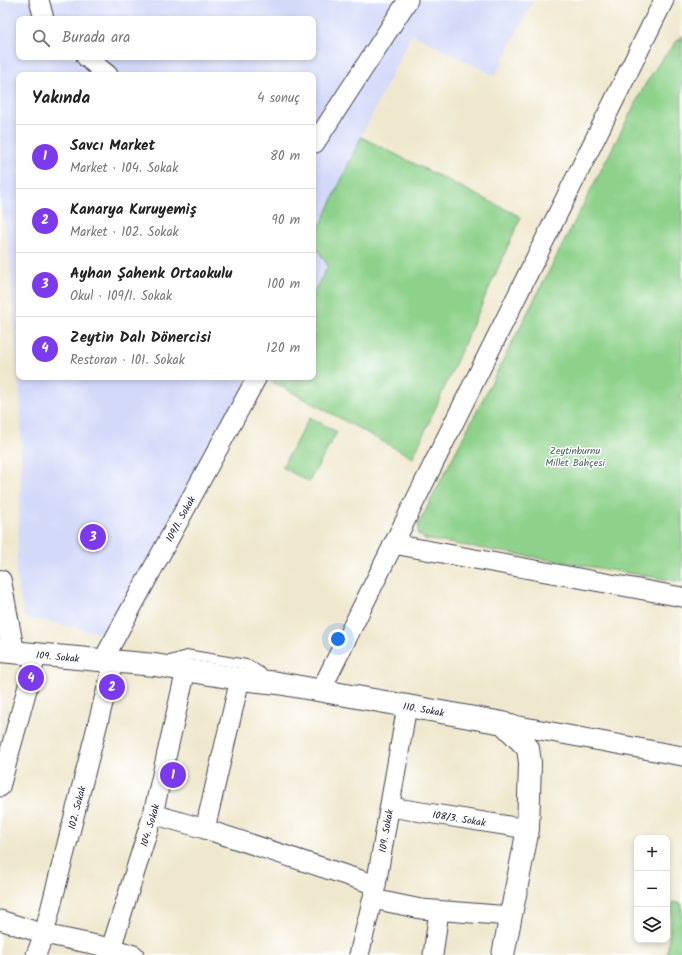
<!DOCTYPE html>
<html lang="tr">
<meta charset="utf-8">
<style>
body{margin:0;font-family:Kalam,sans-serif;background:#f6f6f6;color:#222}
.controls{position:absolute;right:12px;bottom:12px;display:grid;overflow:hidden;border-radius:8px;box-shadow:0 2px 6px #0003}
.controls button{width:36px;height:36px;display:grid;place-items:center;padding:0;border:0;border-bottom:1px solid #e0e0e0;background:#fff;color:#222;font:20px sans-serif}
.you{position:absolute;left:338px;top:639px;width:14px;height:14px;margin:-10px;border:3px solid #fff;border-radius:50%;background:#1a73e8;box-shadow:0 0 0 6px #1a73e833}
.badge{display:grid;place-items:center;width:26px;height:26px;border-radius:50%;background:#7c3aed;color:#fff;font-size:13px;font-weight:700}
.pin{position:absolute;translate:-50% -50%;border:2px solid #fff;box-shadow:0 1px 4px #0006}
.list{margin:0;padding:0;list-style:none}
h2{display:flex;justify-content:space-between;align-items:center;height:52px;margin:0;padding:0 16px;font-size:17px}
h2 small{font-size:13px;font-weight:400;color:#767676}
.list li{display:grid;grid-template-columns:26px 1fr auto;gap:12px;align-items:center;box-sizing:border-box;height:64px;padding:0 16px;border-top:1px solid #e0e0e0}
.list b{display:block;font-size:15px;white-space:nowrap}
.list p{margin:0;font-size:13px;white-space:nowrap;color:#767676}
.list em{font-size:13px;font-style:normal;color:#767676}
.icon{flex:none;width:22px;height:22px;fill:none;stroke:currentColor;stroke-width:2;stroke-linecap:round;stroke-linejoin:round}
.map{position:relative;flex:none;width:682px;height:955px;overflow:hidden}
.search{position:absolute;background:#fff;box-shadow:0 2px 6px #0003;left:16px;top:16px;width:300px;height:44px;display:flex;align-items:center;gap:10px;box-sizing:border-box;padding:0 14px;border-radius:8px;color:#767676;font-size:15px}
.panel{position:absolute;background:#fff;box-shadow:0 2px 6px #0003;left:16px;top:72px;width:300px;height:308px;border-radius:8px}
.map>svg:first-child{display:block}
.built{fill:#d3d9f9;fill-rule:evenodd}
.green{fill:#8dd18a;stroke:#587a62}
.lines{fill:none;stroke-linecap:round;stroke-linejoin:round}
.service-casing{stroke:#414051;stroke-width:11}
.minor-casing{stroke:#414051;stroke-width:21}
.tertiary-casing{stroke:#414051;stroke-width:24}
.service{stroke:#fff;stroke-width:9}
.minor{stroke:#fff;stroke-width:19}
.tertiary{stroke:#fff;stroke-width:22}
.labels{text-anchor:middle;stroke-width:3;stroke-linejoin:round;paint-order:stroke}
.park-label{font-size:10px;fill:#475f57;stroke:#fff}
.street-label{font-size:10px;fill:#22223b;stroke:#fff}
</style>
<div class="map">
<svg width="682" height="955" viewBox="0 0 682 955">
<rect width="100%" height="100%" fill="#fff"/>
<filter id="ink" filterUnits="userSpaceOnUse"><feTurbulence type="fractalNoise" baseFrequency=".025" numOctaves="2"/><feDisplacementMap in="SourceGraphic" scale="8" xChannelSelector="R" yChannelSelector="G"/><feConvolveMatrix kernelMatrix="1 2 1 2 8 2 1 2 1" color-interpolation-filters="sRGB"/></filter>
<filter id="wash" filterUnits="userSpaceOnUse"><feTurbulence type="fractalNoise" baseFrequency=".012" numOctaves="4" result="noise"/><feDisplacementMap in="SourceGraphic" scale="16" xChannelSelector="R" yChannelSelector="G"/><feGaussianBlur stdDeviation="0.9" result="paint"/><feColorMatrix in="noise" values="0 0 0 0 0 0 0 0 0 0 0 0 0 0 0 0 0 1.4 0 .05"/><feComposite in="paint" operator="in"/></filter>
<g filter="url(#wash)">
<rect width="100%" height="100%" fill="#f0e8ce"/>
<!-- built -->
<path class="built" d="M 0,0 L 533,0 L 495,76 L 412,34 L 361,137 L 313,242 L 313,75 L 19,75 L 19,377 L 267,377 L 109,635 L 24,617 L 16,574 L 21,479 L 21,409 L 8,245 L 0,202 ZM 19,19 L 313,19 L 313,57 L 19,57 Z
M 313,244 L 328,266 L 313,294 Z"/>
<!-- green -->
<path class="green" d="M 682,35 L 682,582 L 425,539 L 418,534 L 418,525 L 646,83 L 662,59 Z
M 361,137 L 521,217 L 413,458 L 266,378 L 313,377 L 313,294 L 328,266 L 313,242 Z
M 310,417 L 337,432 L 309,482 L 282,467 Z
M 673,902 L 682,904 L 682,955 L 667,955 Z"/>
</g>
<g filter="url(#ink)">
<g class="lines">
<defs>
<path id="service" d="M 168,661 L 189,655 L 249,665 L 266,676"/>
<g id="minor">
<path d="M 39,0 L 44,19"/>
<path d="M 86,57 L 108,75"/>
<path d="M 313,143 L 315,143 L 408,0"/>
<path d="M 393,544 L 682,597"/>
<path id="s1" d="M 103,660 L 257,377"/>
<path d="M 321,690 L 664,0"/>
<path d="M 503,723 L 682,756"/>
<path d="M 0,787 L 37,653"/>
<path id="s2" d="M 390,807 L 528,829"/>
<path d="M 153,814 L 205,829 L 376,885"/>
<path d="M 205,829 L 240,679"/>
<path d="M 373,899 L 421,909 L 510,916"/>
<path d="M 0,920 L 44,934 L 111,948 L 134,955"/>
<path id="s3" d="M 36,955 L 44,934 L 114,660"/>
<path id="s4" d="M 109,955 L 153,814 L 186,670"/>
<path id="s5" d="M 359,955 L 376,885 L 407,706"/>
<path d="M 433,955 L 439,911"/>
</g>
<g id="tertiary">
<path d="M 0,581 L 13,651"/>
<path id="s6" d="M 0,651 L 155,665 L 240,679 L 278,683 L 503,723 L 528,748 L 530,763 L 528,829 L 503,955"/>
</g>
</defs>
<!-- service casing -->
<use href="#service" class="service-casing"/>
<!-- minor casing -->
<use href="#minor" class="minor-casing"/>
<!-- tertiary casing -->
<use href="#tertiary" class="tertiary-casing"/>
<!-- service -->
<use href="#service" class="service"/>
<!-- minor -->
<use href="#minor" class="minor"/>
<!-- tertiary -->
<use href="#tertiary" class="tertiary"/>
</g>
</g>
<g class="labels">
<!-- park labels -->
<g class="park-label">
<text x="575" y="454">Zeytinburnu<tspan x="575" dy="12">Millet Bahçesi</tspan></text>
</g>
<!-- street labels -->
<g class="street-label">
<text dy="4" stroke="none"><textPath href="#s1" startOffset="161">109/1. Sokak</textPath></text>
<text dy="4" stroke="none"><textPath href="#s6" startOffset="58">109. Sokak</textPath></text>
<text dy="4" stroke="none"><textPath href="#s6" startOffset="428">110. Sokak</textPath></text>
<text dy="4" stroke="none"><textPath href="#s3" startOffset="153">102. Sokak</textPath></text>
<text dy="4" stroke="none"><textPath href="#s2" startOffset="70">108/3. Sokak</textPath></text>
<text dy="4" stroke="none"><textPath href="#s4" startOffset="136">104. Sokak</textPath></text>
<text dy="4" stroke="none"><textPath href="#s5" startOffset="127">109. Sokak</textPath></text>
</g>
</g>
</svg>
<div class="controls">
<button>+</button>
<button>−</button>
<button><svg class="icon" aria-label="layers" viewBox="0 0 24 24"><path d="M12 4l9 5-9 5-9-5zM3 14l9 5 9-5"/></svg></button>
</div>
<div class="you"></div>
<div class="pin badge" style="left:173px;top:775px">1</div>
<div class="pin badge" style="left:112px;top:687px">2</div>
<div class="pin badge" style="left:93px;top:537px">3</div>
<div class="pin badge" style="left:31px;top:678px">4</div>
<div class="search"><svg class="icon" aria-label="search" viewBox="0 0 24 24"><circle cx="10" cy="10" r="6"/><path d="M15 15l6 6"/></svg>Burada ara</div>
<section class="panel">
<h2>Yakında<small>4 sonuç</small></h2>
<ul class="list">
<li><span class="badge">1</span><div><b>Savcı Market</b><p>Market · 104. Sokak</p></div><em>80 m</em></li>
<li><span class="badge">2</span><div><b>Kanarya Kuruyemiş</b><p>Market · 102. Sokak</p></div><em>90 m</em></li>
<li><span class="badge">3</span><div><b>Ayhan Şahenk Ortaokulu</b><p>Okul · 109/1. Sokak</p></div><em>100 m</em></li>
<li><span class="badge">4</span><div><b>Zeytin Dalı Dönercisi</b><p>Restoran · 101. Sokak</p></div><em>120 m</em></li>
</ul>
</section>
</div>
